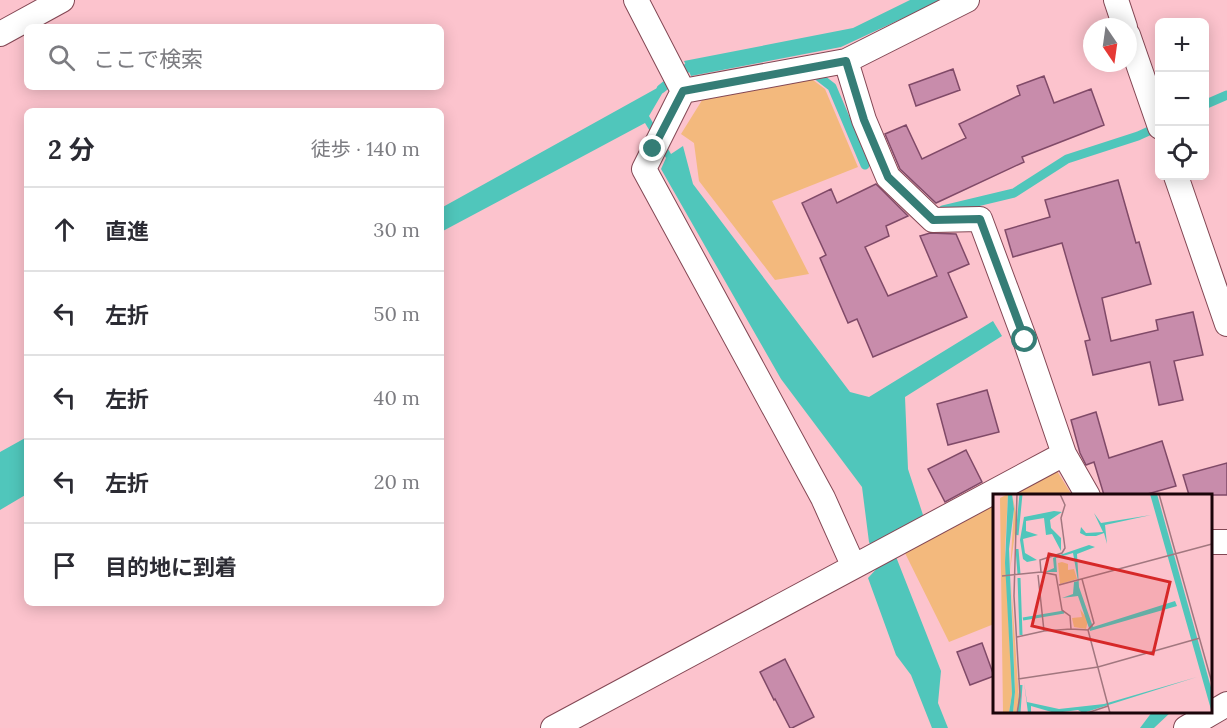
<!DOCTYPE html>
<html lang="ja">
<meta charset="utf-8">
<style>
body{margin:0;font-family:Lora,"Noto Sans JP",serif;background:#f7f7f7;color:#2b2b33}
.controls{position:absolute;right:18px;top:18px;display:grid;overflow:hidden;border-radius:9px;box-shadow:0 3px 15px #0003}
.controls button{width:54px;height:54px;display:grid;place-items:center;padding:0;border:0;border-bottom:2px solid #e1e1e2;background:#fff;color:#2b2b33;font:30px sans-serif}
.compass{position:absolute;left:1083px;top:18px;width:54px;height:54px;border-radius:50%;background:#fff;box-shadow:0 3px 15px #0003;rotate:167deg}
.stop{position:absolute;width:18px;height:18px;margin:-14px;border:4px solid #357d76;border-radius:50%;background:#fff}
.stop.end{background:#357d76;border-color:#fff;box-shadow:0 2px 6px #0008}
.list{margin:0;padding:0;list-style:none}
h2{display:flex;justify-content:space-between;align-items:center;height:78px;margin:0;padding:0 24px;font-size:26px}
h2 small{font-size:20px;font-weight:400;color:#7c7c81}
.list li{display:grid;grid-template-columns:39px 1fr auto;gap:18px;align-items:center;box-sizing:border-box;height:84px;padding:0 24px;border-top:2px solid #e1e1e2}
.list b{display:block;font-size:22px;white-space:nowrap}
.list em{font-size:20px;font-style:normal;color:#7c7c81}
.icon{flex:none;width:33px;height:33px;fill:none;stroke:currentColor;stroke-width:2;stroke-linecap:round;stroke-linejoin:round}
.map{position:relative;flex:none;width:1227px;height:728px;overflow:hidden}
.search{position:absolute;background:#fff;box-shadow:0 3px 15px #0003;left:24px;top:24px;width:420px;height:66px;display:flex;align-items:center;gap:15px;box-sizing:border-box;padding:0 21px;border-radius:9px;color:#7c7c81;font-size:22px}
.panel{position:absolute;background:#fff;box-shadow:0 3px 15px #0003;left:24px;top:108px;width:420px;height:498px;border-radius:9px}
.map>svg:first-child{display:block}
.green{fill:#f3b97d}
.water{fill:#50c6bb}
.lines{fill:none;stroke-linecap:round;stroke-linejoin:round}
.stream{stroke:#50c6bb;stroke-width:9}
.building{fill:#c88cab;stroke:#804a68;stroke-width:1.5}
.minor-casing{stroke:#834754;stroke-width:26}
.minor{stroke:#fff;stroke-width:24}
.route{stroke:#357d76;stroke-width:8}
.inset-river{fill:none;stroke:#50c6bb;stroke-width:3}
.inset-road{fill:none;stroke:#a2777f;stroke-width:1.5}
.view{fill:#d62828;fill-opacity:0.15;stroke:#d62828;stroke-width:3}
.inset-edge{fill:none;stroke:#1b050a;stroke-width:3}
</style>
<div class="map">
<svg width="1227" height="728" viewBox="0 0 1227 728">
<rect width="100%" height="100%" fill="#fcc3cd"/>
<!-- green -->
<path class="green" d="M 809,77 L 825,89 L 858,167 L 772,201 L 809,274 L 775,280 L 699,181 L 694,143 L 681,134 L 704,97 Z
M 1057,471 L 1072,495 L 1009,496 Z
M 994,503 L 994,624 L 949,642 L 904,551 Z"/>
<!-- water -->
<path class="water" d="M 910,0 L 942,0 L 841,47 L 691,76 L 684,61 L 853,28 Z
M 659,87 L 663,92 L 649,116 L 671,154 L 683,146 L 693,184 L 850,392 L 869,397 L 993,321 L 1002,336 L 905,397 L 908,469 L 923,515 L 889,539 L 941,671 L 938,703 L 948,728 L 932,728 L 911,675 L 896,655 L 868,578 L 880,565 L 869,542 L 862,487 L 781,379 L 661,169 L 666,158 L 645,123 L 441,232 L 441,208 Z
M 27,437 L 27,494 L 0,510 L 0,452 Z
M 1152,712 L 1171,712 L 1154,728 L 1140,728 Z"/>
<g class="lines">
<!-- stream -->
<path class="stream" d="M 814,73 L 832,87 L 865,165
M 661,89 L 687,68
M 1204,105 L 1227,95
M 943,210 L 1014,193 L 1067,159 L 1138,136 L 1160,126"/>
</g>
<!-- building -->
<path class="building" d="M 953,69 L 960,90 L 916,106 L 909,85 Z
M 1044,76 L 1054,103 L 1091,89 L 1104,125 L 1022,157 L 1024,162 L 936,203 L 900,169 L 885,134 L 906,125 L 922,159 L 966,138 L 959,124 L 1020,95 L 1017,86 Z
M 1118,180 L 1136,243 L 1139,242 L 1151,284 L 1102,298 L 1111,341 L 1158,330 L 1156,320 L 1193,312 L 1203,355 L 1174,361 L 1183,400 L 1159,405 L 1150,362 L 1093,375 L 1085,341 L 1090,340 L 1062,243 L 1013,257 L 1005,230 L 1050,217 L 1045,200 Z
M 876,184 L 908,216 L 886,226 L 889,236 L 865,247 L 888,296 L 937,276 L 920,236 L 930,233 L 956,234 L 969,264 L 948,273 L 967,317 L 873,357 L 857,319 L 848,323 L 820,258 L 826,255 L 802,203 L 831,189 L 837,203 Z
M 987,390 L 999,432 L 948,445 L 937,404 Z
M 1096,412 L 1109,458 L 1162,441 L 1176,486 L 1144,495 L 1104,495 L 1094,462 L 1086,465 L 1080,453 L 1071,420 Z
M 966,450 L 982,482 L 945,502 L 928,469 Z
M 1227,463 L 1227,495 L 1189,495 L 1183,475 Z
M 982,643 L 994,676 L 970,685 L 957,652 Z
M 785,659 L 814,717 L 792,728 L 790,728 L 775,699 L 774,700 L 760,672 Z"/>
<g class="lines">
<defs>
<path id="minor" d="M 636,0 L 683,91
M 1116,0 L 1125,27
M 0,34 L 62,0
M 1128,35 L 1160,127
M 846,61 L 967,0
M 683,91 L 846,61 L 864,120 L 888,177 L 933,220 L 980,219 L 1025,340 L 1064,454 L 1088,496
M 683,91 L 644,169 L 823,498 L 853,565
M 1176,176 L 1227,324
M 1210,542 L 1227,542
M 553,728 L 1064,454
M 1186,728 L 1227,704"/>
</defs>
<!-- minor casing -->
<use href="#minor" class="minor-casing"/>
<!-- minor -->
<use href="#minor" class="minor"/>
</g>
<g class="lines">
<!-- route -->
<path class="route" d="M 653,149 L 683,91 L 846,61 L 864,120 L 888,177 L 933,220 L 980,219 L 1025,340"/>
</g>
<!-- overview -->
<g transform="translate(993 494)">
<rect width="219" height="219" fill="#fcc3cd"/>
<path d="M 15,0 L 12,56 L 19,200 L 16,219 L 10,219 L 7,4 ZM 19,0 L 24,24 L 17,77 L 21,15 ZM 69,68 L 75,70 L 75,76 L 81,75 L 84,85 L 67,90 L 65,69 ZM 18,87 L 26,206 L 23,219 L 20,219 L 22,198 ZM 87,115 L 95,126 L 93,135 L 81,133 L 79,124 L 89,123 Z" fill="#f3b97d"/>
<path d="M 15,0 L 19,0 L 21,15 L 16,55 L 22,198 L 20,219 L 16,219 L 19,200 L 12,69 ZM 157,0 L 164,0 L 219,197 L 219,219 ZM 61,17 L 69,18 L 57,26 L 58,34 L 68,44 L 68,57 L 59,40 L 53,41 L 51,24 L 33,27 L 33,37 L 45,41 L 30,45 L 32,59 L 44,66 L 34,68 L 30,65 L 27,46 L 31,23 ZM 101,19 L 108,29 L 158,21 L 112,31 L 114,50 L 111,39 L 103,42 L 93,42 L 87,39 L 88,33 L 93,39 L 110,38 ZM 96,51 L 102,53 L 84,60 L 86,93 L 100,133 L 182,107 L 184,112 L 97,137 L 85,102 L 69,104 L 80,100 L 81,88 L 85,87 L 80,59 L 63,64 L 64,78 L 52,78 L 61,74 L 60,64 L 64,62 ZM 204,183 L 90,219 L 85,216 L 62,219 L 38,212 L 38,219 L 35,219 L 31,188 L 34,208 L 66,215 L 111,210 Z" fill="#50c6bb"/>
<path class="inset-river" d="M 24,41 L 28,0M 24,55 L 26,80M 26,84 L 28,141M 30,125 L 71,118M 26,219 L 28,191"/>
<path class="inset-road" d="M 24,0 L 21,102 L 27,202 L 24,219M 166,0 L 219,189M 48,78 L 47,66 L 69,59 L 72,54 L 68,24 L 72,11 L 67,0M 45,81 L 51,137 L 78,135M 9,82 L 48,78 L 63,81 L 69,116 L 77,122 L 78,135 L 95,136M 89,85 L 101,129 L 95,136M 66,91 L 219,50M 95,136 L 117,219M 24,143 L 51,137M 25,185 L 105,173 L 207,144M 94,219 L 115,212"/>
<path class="view" d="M 56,60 L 177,88 L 160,160 L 39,132 Z"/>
<rect width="219" height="219" class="inset-edge"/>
</g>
</svg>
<div class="controls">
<button>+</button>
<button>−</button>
<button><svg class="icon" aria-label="locate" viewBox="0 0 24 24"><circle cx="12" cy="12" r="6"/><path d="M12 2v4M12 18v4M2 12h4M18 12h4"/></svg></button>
</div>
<svg class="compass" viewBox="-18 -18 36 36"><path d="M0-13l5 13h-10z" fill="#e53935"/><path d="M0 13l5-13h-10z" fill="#7c7c81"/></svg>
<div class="stop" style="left:1025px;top:340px"></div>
<div class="stop end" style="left:653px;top:149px"></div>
<div class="search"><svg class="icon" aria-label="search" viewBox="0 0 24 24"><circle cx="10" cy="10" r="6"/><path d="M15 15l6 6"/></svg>ここで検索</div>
<section class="panel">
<h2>2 分<small>徒歩 · 140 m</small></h2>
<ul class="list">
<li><svg class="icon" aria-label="ahead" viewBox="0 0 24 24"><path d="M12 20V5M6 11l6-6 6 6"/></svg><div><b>直進</b></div><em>30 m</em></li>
<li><svg class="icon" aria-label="left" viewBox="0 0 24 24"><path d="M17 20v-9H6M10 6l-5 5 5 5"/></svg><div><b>左折</b></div><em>50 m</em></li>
<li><svg class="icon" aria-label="left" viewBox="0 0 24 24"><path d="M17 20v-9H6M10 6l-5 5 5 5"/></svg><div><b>左折</b></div><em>40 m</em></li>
<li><svg class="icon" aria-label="left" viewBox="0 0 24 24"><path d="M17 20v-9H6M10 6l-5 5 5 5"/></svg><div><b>左折</b></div><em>20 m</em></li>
<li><svg class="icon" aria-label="arrive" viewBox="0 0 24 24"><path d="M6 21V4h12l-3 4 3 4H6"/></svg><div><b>目的地に到着</b></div></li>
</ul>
</section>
</div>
